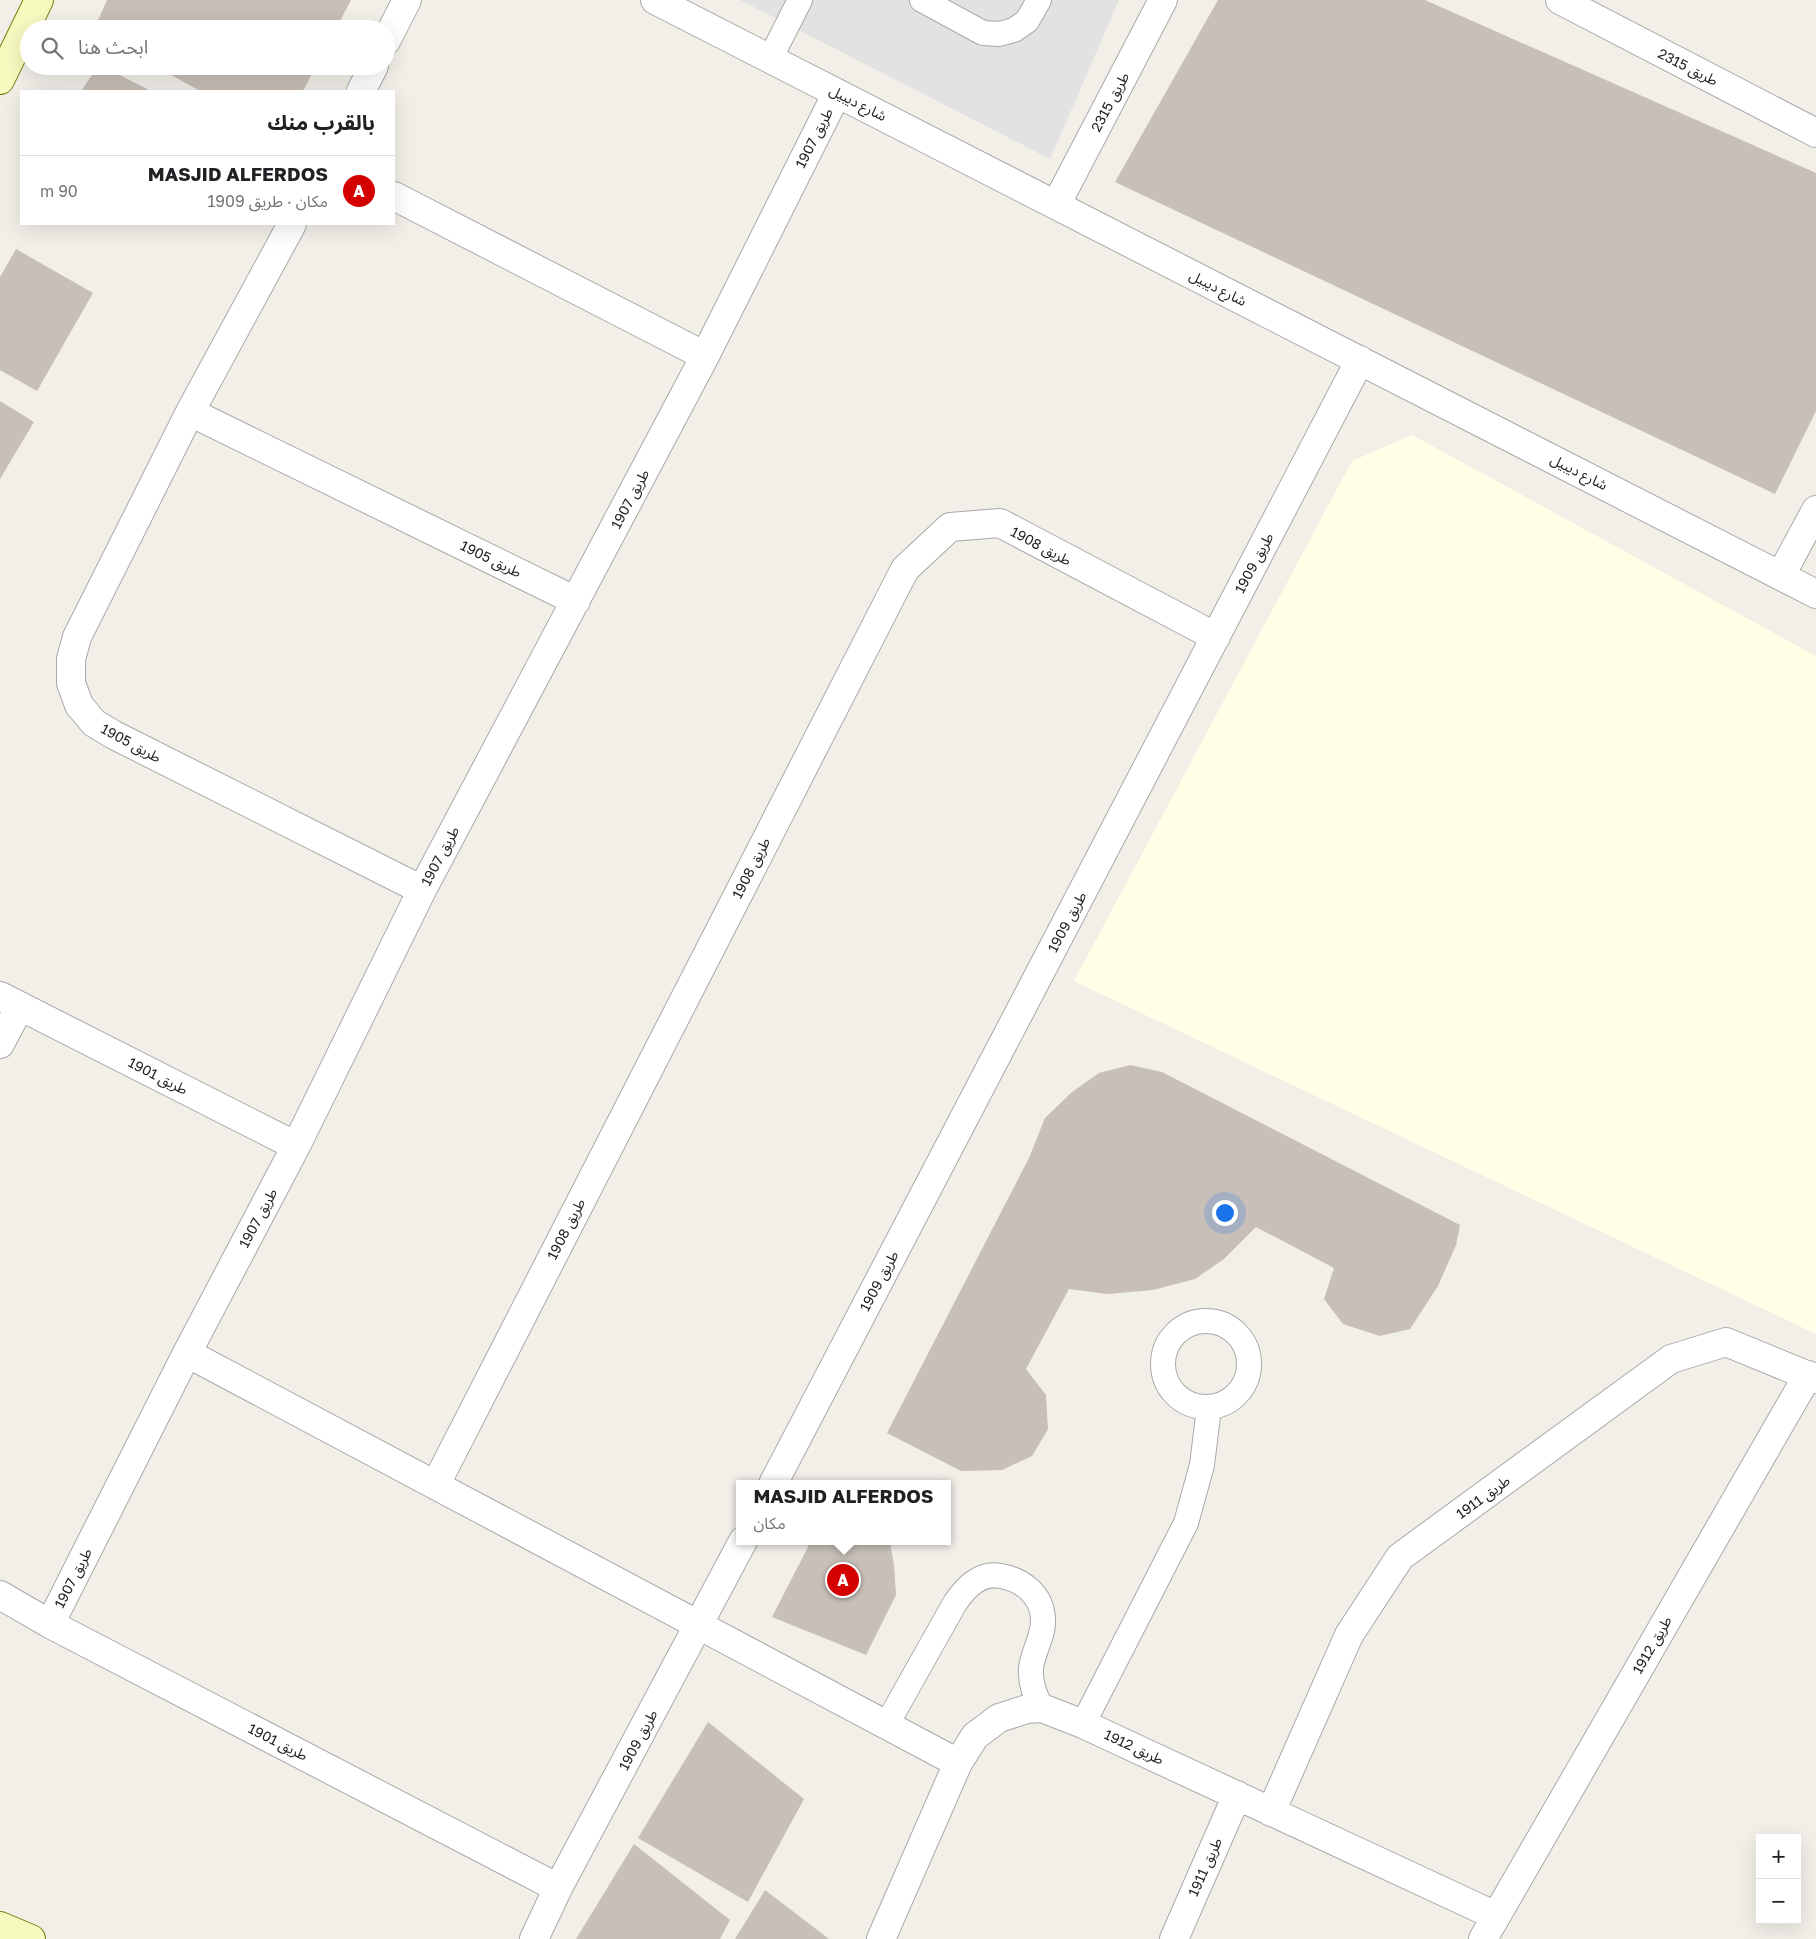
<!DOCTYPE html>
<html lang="ar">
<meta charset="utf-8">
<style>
body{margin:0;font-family:"Golos Text","Noto Sans Arabic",sans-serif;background:#f2f2f2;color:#202124;direction:rtl}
.controls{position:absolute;right:15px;bottom:15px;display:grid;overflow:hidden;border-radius:0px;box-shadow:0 5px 20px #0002}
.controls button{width:45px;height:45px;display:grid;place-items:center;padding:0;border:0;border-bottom:1px solid #e0e0e0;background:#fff;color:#202124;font:25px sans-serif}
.you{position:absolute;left:1224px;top:1212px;width:18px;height:18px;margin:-12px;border:4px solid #fff;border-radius:50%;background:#1a73e8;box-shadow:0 0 0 8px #1a73e833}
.badge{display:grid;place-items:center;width:32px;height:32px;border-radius:50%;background:#d40000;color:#fff;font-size:16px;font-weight:700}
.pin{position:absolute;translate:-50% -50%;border:2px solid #fff;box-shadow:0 1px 5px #0006}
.popup{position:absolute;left:736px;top:1480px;width:215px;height:65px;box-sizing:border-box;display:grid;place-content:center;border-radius:0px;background:#fff;filter:drop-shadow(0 1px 4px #0005);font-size:16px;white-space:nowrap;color:#757577}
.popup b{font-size:19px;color:#202124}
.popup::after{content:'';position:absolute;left:50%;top:100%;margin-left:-10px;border:10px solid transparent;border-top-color:#fff}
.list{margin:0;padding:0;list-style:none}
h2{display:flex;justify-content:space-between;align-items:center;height:65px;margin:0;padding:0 20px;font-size:21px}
h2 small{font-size:16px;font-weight:400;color:#757577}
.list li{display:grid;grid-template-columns:32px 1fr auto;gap:15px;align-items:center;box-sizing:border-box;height:70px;padding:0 20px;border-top:1px solid #e0e0e0}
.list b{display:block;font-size:19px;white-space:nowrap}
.list p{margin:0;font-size:16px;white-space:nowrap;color:#757577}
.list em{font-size:16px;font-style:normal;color:#757577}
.icon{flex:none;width:28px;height:28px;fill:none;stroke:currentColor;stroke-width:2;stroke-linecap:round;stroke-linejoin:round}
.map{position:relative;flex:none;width:1816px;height:1939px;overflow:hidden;direction:ltr}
.search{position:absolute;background:#fff;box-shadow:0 5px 20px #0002;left:20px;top:20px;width:375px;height:55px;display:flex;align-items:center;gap:12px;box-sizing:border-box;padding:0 18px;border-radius:28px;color:#757577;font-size:19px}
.panel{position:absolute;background:#fff;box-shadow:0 5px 20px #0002;left:20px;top:90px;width:375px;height:135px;border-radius:0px;direction:rtl}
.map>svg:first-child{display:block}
.education{fill:#ffffe5}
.parking{fill:#e2e2e2}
.building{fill:#c7bfb8}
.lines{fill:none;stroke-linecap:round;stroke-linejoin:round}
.lane-casing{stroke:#a9a9a9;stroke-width:26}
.street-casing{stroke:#a9a9a9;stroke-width:30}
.secondary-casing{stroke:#707d05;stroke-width:30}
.lane{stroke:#fff;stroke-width:24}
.street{stroke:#fff;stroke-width:28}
.secondary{stroke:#f7fabf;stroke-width:28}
.labels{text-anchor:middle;stroke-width:4;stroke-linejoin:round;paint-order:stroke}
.street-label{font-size:14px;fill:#222;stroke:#fff}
</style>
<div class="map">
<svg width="1816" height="1939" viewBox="0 0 1816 1939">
<rect width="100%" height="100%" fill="#f2efe9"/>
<!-- education -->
<path class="education" d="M 1412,435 L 1816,656 L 1816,1334 L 1074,981 L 1352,461 Z"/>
<!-- parking -->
<path class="parking" d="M 740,0 L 1119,0 L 1050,159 Z"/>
<!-- building -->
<path class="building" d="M 107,0 L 351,0 L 336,29 L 94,29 Z
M 1218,0 L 1425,0 L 1816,173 L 1816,411 L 1775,494 L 1115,182 Z
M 98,66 L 102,66 L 151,91 L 81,91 Z
M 155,66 L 316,66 L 303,91 L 200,91 Z
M 16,249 L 93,293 L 37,391 L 0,370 L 0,277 Z
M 0,401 L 34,422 L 0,479 Z
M 1130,1065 L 1162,1072 L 1460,1225 L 1456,1245 L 1438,1286 L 1410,1329 L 1380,1336 L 1343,1324 L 1324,1299 L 1334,1268 L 1256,1227 L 1224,1259 L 1195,1279 L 1153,1290 L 1107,1294 L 1069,1289 L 1026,1369 L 1046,1395 L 1048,1429 L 1032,1456 L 1002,1470 L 961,1471 L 887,1433 L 1029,1158 L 1045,1118 L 1072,1092 L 1099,1073 Z
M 811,1541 L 890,1542 L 894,1565 L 896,1595 L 866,1655 L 772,1617 Z
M 708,1722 L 804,1799 L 748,1902 L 638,1838 Z
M 634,1844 L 730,1920 L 720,1939 L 576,1939 Z
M 765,1890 L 829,1939 L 735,1939 Z"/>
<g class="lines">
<defs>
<path id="lane" d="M 922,0 L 983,33 L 999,34 L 1014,30 L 1027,21 L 1039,0
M 770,59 L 800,0
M1163 1364a43 43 0 1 1 86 0a43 43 0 1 1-86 0Z
M 887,1724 L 955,1603 C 966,1587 980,1572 1001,1576 C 1023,1580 1042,1595 1043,1619 C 1044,1636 1033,1651 1031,1668 C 1030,1683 1034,1695 1042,1708
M 1083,1724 L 1186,1523 L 1202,1465 L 1209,1408"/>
<path id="street" d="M 655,0 L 1816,594
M 1560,0 L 1816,133
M 386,41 L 407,0
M 361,91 L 374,66
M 394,196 L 705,356
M 1056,205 L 1163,0
M 292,224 L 190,412 L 77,637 L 71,659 L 71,683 L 79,705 L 94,723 L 114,735 L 422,890
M 190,412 L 576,601
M 1781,575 L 1816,510
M 0,996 L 296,1146
M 0,1044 L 20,1006
M 187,1353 L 958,1763
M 436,1484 L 905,569 L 950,527 L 1000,523 L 1216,637
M 773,1484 L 1360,360
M 0,1595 L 50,1624 L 558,1888
M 50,1624 L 187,1353 L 296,1146 L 422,890 L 705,356 L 837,93
M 1271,1812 L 1349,1635 L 1400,1557 L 1671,1359 L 1726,1342 L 1816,1379
M 534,1939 L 558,1888 L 743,1541
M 881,1939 L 958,1763 L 975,1736 L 999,1718 L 1027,1709 L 1042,1708 L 1083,1724 L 1496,1916
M 1174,1939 L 1237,1795
M 1483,1939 L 1808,1375"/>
<path id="secondary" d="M 0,80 L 39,0
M 0,1926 L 31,1939"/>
</defs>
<!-- lane casing -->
<use href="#lane" class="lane-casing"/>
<!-- street casing -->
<use href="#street" class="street-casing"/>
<!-- secondary casing -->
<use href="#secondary" class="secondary-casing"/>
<!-- lane -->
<use href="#lane" class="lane"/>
<!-- street -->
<use href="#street" class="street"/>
<!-- secondary -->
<use href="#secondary" class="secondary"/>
</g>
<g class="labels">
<!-- street labels -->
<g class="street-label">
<text transform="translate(1688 67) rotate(27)" y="5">طريق 2315</text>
<text transform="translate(1110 102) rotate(-62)" y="5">طريق 2315</text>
<text transform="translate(858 103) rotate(27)" y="5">شارع ديبيل</text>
<text transform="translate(814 138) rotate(-63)" y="5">طريق 1907</text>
<text transform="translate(1218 288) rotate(27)" y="5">شارع ديبيل</text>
<text transform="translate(1579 472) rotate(27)" y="5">شارع ديبيل</text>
<text transform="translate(630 499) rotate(-62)" y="5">طريق 1907</text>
<text transform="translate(1041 546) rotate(28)" y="5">طريق 1908</text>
<text transform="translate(491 559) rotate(26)" y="5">طريق 1905</text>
<text transform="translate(1254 563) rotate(-62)" y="5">طريق 1909</text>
<text transform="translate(131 743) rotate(28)" y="5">طريق 1905</text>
<text transform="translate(440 856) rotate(-62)" y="5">طريق 1907</text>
<text transform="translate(751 868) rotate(-63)" y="5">طريق 1908</text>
<text transform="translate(1067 922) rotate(-62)" y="5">طريق 1909</text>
<text transform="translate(158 1076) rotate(27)" y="5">طريق 1901</text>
<text transform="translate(258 1218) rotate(-62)" y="5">طريق 1907</text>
<text transform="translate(566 1229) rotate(-63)" y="5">طريق 1908</text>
<text transform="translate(879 1281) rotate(-62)" y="5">طريق 1909</text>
<text transform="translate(1483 1497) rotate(-36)" y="5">طريق 1911</text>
<text transform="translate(73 1578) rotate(-63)" y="5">طريق 1907</text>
<text transform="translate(1652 1645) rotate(-60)" y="5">طريق 1912</text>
<text transform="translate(638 1740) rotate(-62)" y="5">طريق 1909</text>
<text transform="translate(278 1742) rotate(27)" y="5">طريق 1901</text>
<text transform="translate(1134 1747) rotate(25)" y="5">طريق 1912</text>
<text transform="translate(1205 1867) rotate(-66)" y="5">طريق 1911</text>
</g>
</g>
</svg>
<div class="controls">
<button>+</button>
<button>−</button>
</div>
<div class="you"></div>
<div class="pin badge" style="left:843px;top:1580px">A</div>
<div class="popup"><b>MASJID ALFERDOS</b>مكان</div>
<div class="search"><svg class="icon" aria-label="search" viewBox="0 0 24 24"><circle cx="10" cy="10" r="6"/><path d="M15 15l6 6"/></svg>ابحث هنا</div>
<section class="panel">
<h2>بالقرب منك<small></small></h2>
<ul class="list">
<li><span class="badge">A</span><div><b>MASJID ALFERDOS</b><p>مكان · طريق 1909</p></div><em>90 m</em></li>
</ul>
</section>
</div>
